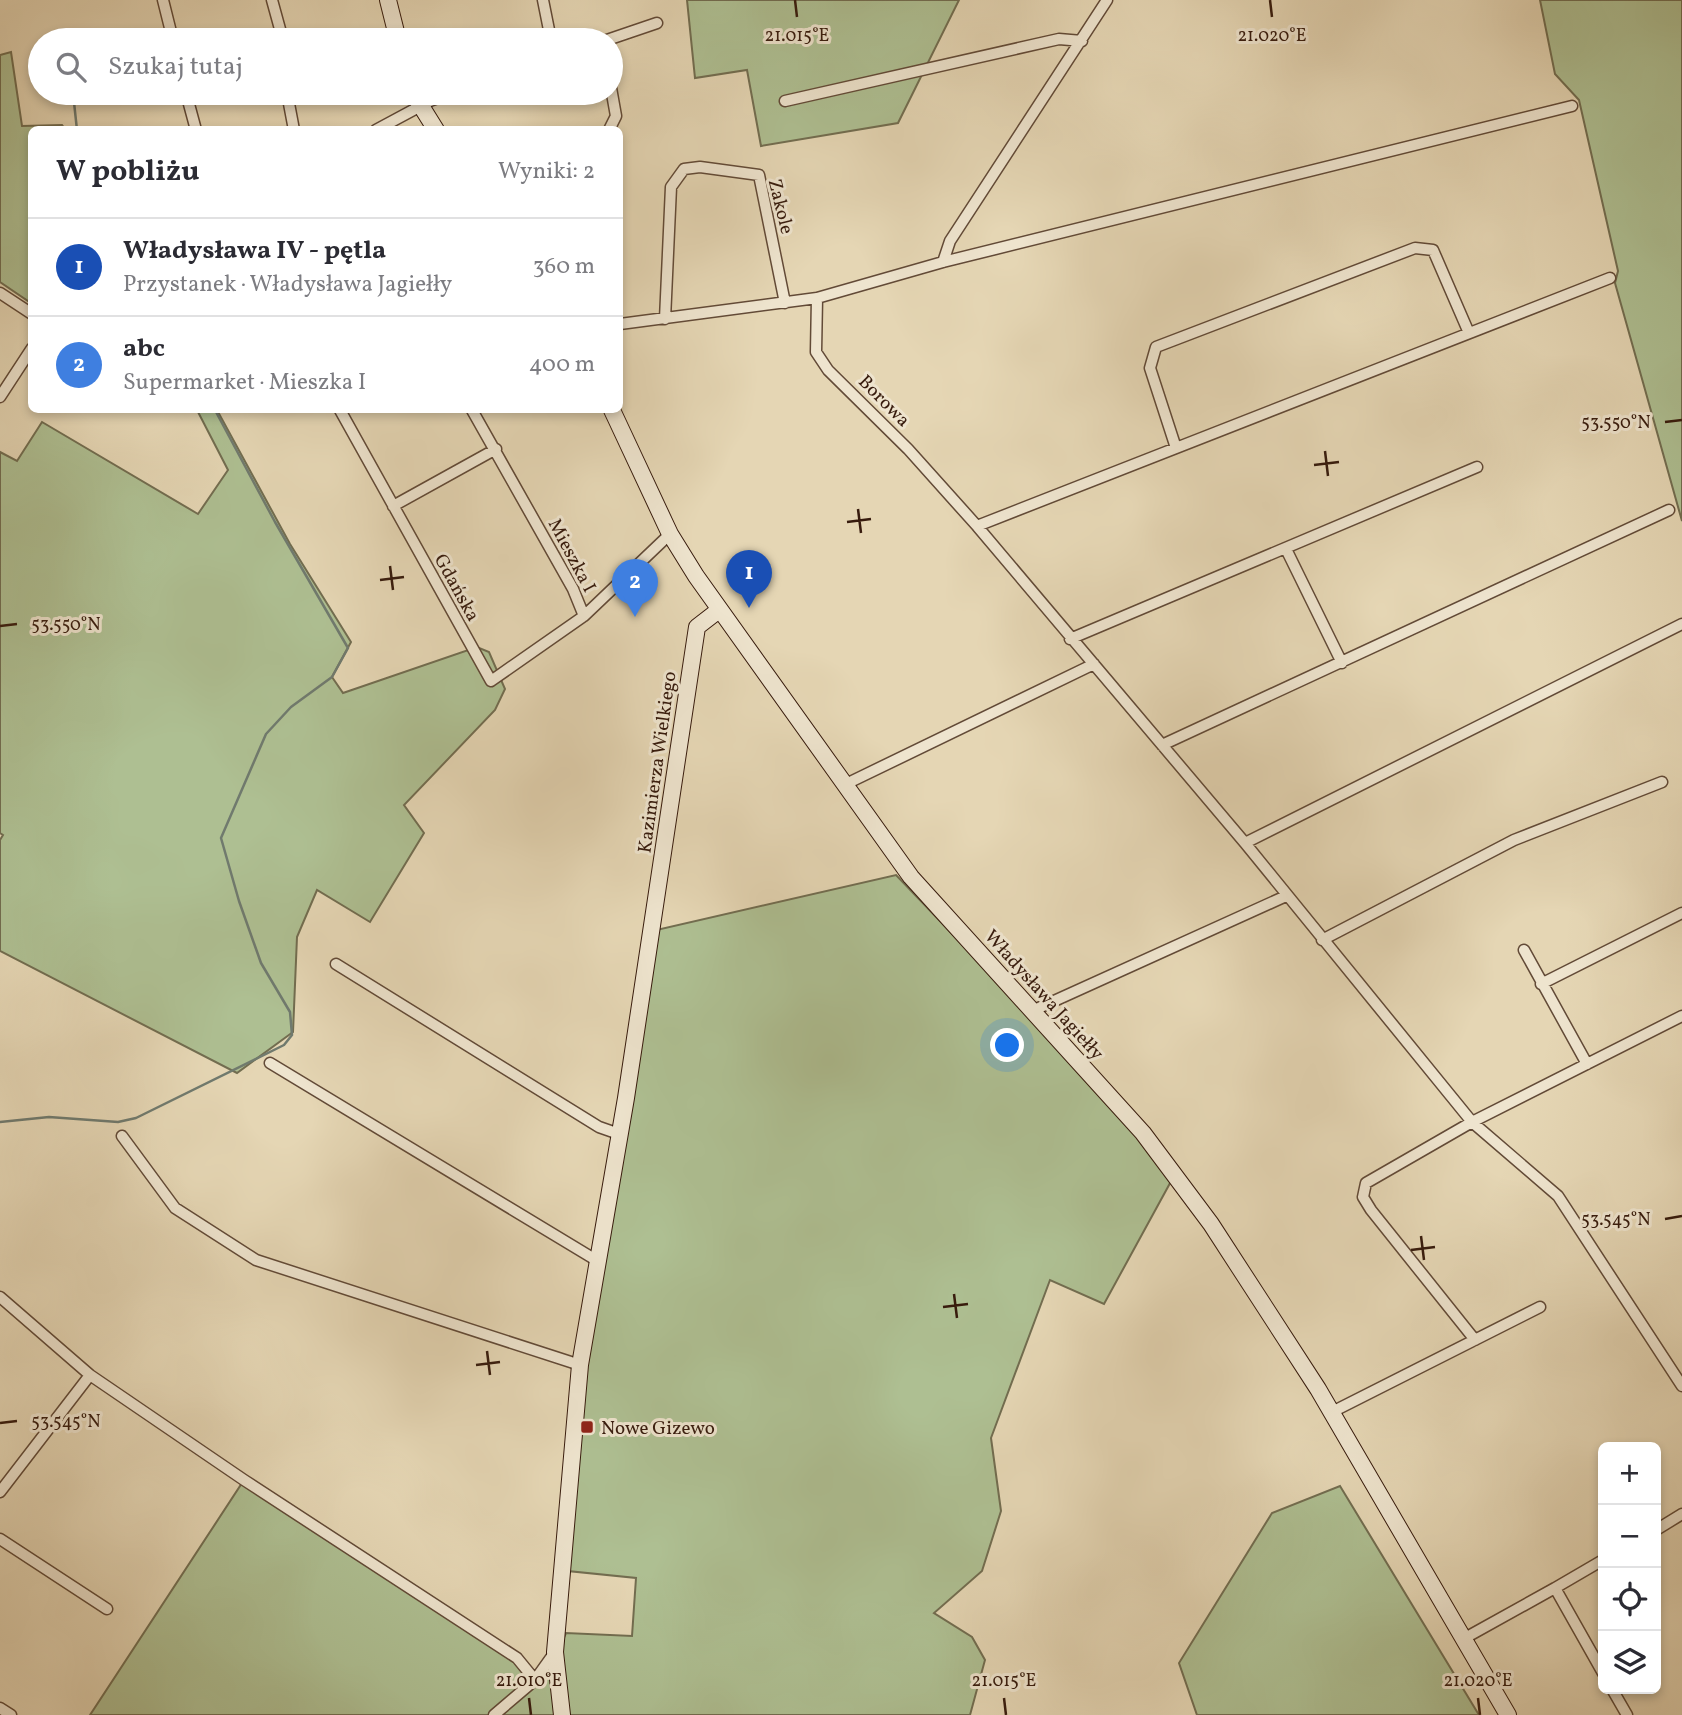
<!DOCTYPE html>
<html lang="pl">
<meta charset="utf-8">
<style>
body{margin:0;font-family:Vollkorn,serif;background:#f7f7f7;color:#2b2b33}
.controls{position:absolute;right:21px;bottom:21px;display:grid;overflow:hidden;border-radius:10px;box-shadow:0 4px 10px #0003}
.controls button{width:63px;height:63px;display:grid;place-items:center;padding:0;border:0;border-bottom:2px solid #e1e1e2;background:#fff;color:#2b2b33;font:35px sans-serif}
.you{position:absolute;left:1008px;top:1046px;width:24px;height:24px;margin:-18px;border:5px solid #fff;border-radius:50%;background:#1a73e8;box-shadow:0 0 0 10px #1a73e833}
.badge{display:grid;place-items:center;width:46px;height:46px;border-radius:50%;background:#ea580c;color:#fff;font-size:23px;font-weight:700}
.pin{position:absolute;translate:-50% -58px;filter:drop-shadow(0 2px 4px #0008)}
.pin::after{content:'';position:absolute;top:37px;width:24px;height:21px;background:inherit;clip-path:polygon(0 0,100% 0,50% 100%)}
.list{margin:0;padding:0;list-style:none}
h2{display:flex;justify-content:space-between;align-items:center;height:91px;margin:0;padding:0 28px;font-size:30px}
h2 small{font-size:23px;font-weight:400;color:#7c7c81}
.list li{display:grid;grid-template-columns:46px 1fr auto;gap:21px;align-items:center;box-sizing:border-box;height:98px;padding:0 28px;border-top:2px solid #e1e1e2}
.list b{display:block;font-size:26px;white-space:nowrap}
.list p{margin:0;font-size:23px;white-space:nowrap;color:#7c7c81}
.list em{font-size:23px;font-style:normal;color:#7c7c81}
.icon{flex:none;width:38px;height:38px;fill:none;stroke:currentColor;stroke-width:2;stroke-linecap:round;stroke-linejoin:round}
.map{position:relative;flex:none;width:1682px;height:1715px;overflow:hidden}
.search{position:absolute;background:#fff;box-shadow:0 4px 10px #0003;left:28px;top:28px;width:595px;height:77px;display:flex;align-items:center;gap:18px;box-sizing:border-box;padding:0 24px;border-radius:38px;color:#7c7c81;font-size:26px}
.panel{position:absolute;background:#fff;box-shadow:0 4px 10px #0003;left:28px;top:126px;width:595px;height:287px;border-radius:10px}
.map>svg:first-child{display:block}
.green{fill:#aebf92;stroke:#726d50;stroke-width:2}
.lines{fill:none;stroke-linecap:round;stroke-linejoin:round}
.stream{stroke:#707a6e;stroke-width:2.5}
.street-casing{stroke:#624a37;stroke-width:13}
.secondary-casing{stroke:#371b0d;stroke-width:18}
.street{stroke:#eee4ce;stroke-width:10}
.secondary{stroke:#eee4ce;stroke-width:16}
.ticks{fill:none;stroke:#371b0d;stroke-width:2.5}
.poi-dot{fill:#8f2418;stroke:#eee4ce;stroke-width:2.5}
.labels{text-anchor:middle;stroke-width:6;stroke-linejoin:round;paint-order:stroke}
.street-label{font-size:19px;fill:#371b0d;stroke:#eee4ce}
.poi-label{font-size:19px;fill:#371b0d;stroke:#eee4ce;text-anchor:start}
.ticks-label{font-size:18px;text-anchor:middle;fill:#371b0d;stroke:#eee4ce;stroke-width:6;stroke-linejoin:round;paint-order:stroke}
</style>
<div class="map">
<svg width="1682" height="1715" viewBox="0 0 1682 1715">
<rect width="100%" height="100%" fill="#e5d6b4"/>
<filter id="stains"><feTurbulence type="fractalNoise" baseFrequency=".00286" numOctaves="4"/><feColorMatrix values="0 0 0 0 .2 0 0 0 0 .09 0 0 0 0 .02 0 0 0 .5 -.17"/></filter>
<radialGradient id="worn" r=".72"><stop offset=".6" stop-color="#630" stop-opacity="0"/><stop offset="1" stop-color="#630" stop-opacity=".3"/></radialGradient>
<!-- green -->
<path class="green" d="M 687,0 L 959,0 L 898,123 L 761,146 L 747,70 L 695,78 Z
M 1540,0 L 1682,0 L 1682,521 L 1615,283 L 1618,271 L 1579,100 L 1555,74 Z
M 11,52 L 22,126 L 62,125 L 65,129 L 32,130 L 31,303 L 0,282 L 0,55 Z
M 197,410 L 217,410 L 290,544 L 351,642 L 332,677 L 343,693 L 477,647 L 489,652 L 505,689 L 495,710 L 404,805 L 424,833 L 370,922 L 317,890 L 297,937 L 293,1032 L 237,1073 L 0,951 L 0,840 L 3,835 L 0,833 L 0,452 L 17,461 L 42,422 L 198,514 L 228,470 Z
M 896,875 L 1143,1133 L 1175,1174 L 1104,1304 L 1050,1280 L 991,1438 L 1001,1511 L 982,1571 L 934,1613 L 972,1637 L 985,1660 L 970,1715 L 90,1715 L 244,1480 L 536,1675 L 553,1663 L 566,1633 L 632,1636 L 636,1578 L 568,1571 L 580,1365 L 652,931 Z
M 1340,1486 L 1479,1715 L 1197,1715 L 1179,1663 L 1272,1513 Z"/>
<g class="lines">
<!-- stream -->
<path class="stream" d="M 67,36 L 68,40
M 73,93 L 77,130
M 0,1122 L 49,1117 L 118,1122 L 136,1118 L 284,1045 L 292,1035 L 290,1012 L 261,963 L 239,901 L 221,838 L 266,734 L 291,707 L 332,677 L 348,648 L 275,522 L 215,410"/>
<defs>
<path id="street" d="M 163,0 L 173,40
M 272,0 L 283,40
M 543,0 L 551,40
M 607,40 L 657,23
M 186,93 L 196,130
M 287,93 L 294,130
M 785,101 L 1059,39 L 1082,41
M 376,130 L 430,101 L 452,93
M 609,130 L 616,116 L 611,88
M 943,262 L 950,241 L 1107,0
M 0,293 L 32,314
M 817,298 L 816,352 L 828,370 L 908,449 L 977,526 L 1245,843 L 1472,1122 L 1558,1196 L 1682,1386
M 665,319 L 671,187 L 684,169 L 700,167 L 759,175 L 785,303
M 620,324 L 817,298 L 943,262 L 1572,106
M 0,397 L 32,348
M 340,410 L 491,681 L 584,616
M 472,410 L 573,589 L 584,616 L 670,534
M 1176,448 L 1150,368 L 1156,347 L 1415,248 L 1433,250 L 1469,333
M 393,506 L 496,449
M 977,526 L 1610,278
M 1286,549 L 1342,663
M 1070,639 L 1477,467
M 1162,745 L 1669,510
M 846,784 L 1094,664
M 1245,843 L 1682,624
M 1322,940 L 1514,840 L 1662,782
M 1524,950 L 1587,1064
M 336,964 L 599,1127 L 619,1134
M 1541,984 L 1682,913
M 1032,1011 L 1286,896
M 270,1063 L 596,1260
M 122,1136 L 175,1208 L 256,1260 L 580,1365
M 0,1297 L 90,1375 L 244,1480 L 517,1658 L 535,1680
M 1475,1340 L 1371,1210 L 1363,1197 L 1366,1183 L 1472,1122 L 1682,1016
M 1332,1412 L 1540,1307
M 0,1492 L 90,1375
M 1656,1530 L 1682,1514
M 0,1539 L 107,1609
M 1555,1588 L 1603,1560
M 1465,1638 L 1555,1588 L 1603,1673
M 1612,1689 L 1627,1715
M 0,1708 L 11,1715
M 494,1715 L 535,1680 L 555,1652"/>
<path id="secondary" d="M 388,0 L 398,40
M 413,93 L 436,130
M 612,410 L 670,534 L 696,576 L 911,877 L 1143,1133 L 1211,1224 L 1318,1389 L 1508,1715
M 562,1715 L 555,1652 L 580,1365 L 626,1098 L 697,627 L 719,610"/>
</defs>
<!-- street casing -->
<use href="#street" class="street-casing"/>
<!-- secondary casing -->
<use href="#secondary" class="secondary-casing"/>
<!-- street -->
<use href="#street" class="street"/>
<!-- secondary -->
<use href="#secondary" class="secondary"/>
</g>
<!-- ticks -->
<path class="ticks" d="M 795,0 L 797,17M 1270,0 L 1272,17M 1665,422 L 1682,420M 1325,451 L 1328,476M 1314,465 L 1339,462M 858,509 L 861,533M 847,522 L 871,519M 390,566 L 393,590M 380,580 L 404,577M 0,626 L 17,624M 1665,1219 L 1682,1216M 1421,1236 L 1424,1260M 1411,1250 L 1435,1247M 954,1294 L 957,1318M 943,1307 L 968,1304M 487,1351 L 490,1375M 476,1365 L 500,1362M 0,1423 L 17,1421M 529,1698 L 531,1715M 1004,1698 L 1006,1715M 1478,1698 L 1480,1715"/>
<!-- markers -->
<rect class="poi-dot" x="580" y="1420" width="14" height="14" rx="3.5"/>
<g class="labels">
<!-- street labels -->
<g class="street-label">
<text transform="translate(782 206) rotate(76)" y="7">Zakole</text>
<text transform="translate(885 400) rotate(45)" y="7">Borowa</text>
<text transform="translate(573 555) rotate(62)" y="7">Mieszka I</text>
<text transform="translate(458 587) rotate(61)" y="7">Gdańska</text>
<text transform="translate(656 762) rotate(-82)" y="7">Kazimierza Wielkiego</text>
<text transform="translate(1045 994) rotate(48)" y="7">Władysława Jagiełły</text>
</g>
<!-- poi labels -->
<g class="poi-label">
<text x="601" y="1434">Nowe Gizewo</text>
</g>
</g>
<g class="ticks-label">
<text x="797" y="41">21.015°E</text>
<text x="1272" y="41">21.020°E</text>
<text x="1616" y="428">53.550°N</text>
<text x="66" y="630">53.550°N</text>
<text x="1616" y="1225">53.545°N</text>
<text x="66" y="1427">53.545°N</text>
<text x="529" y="1686">21.010°E</text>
<text x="1004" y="1686">21.015°E</text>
<text x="1478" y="1686">21.020°E</text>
</g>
<rect width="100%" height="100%" filter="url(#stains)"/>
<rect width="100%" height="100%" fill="url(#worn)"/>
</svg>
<div class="controls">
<button>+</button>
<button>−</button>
<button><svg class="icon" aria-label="locate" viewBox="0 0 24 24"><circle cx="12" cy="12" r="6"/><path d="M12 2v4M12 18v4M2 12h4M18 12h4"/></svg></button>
<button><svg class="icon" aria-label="layers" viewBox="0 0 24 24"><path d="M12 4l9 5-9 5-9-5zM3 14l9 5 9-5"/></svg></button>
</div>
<div class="you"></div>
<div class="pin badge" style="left:749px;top:608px;background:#1a4fb4">1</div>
<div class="pin badge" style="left:635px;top:617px;background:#3f7fe0">2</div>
<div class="search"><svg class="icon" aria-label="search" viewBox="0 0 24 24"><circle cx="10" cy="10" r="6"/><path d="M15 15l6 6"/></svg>Szukaj tutaj</div>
<section class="panel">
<h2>W pobliżu<small>Wyniki: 2</small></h2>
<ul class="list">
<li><span class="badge" style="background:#1a4fb4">1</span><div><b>Władysława IV - pętla</b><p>Przystanek · Władysława Jagiełły</p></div><em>360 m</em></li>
<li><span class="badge" style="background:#3f7fe0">2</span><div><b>abc</b><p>Supermarket · Mieszka I</p></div><em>400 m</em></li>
</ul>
</section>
</div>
